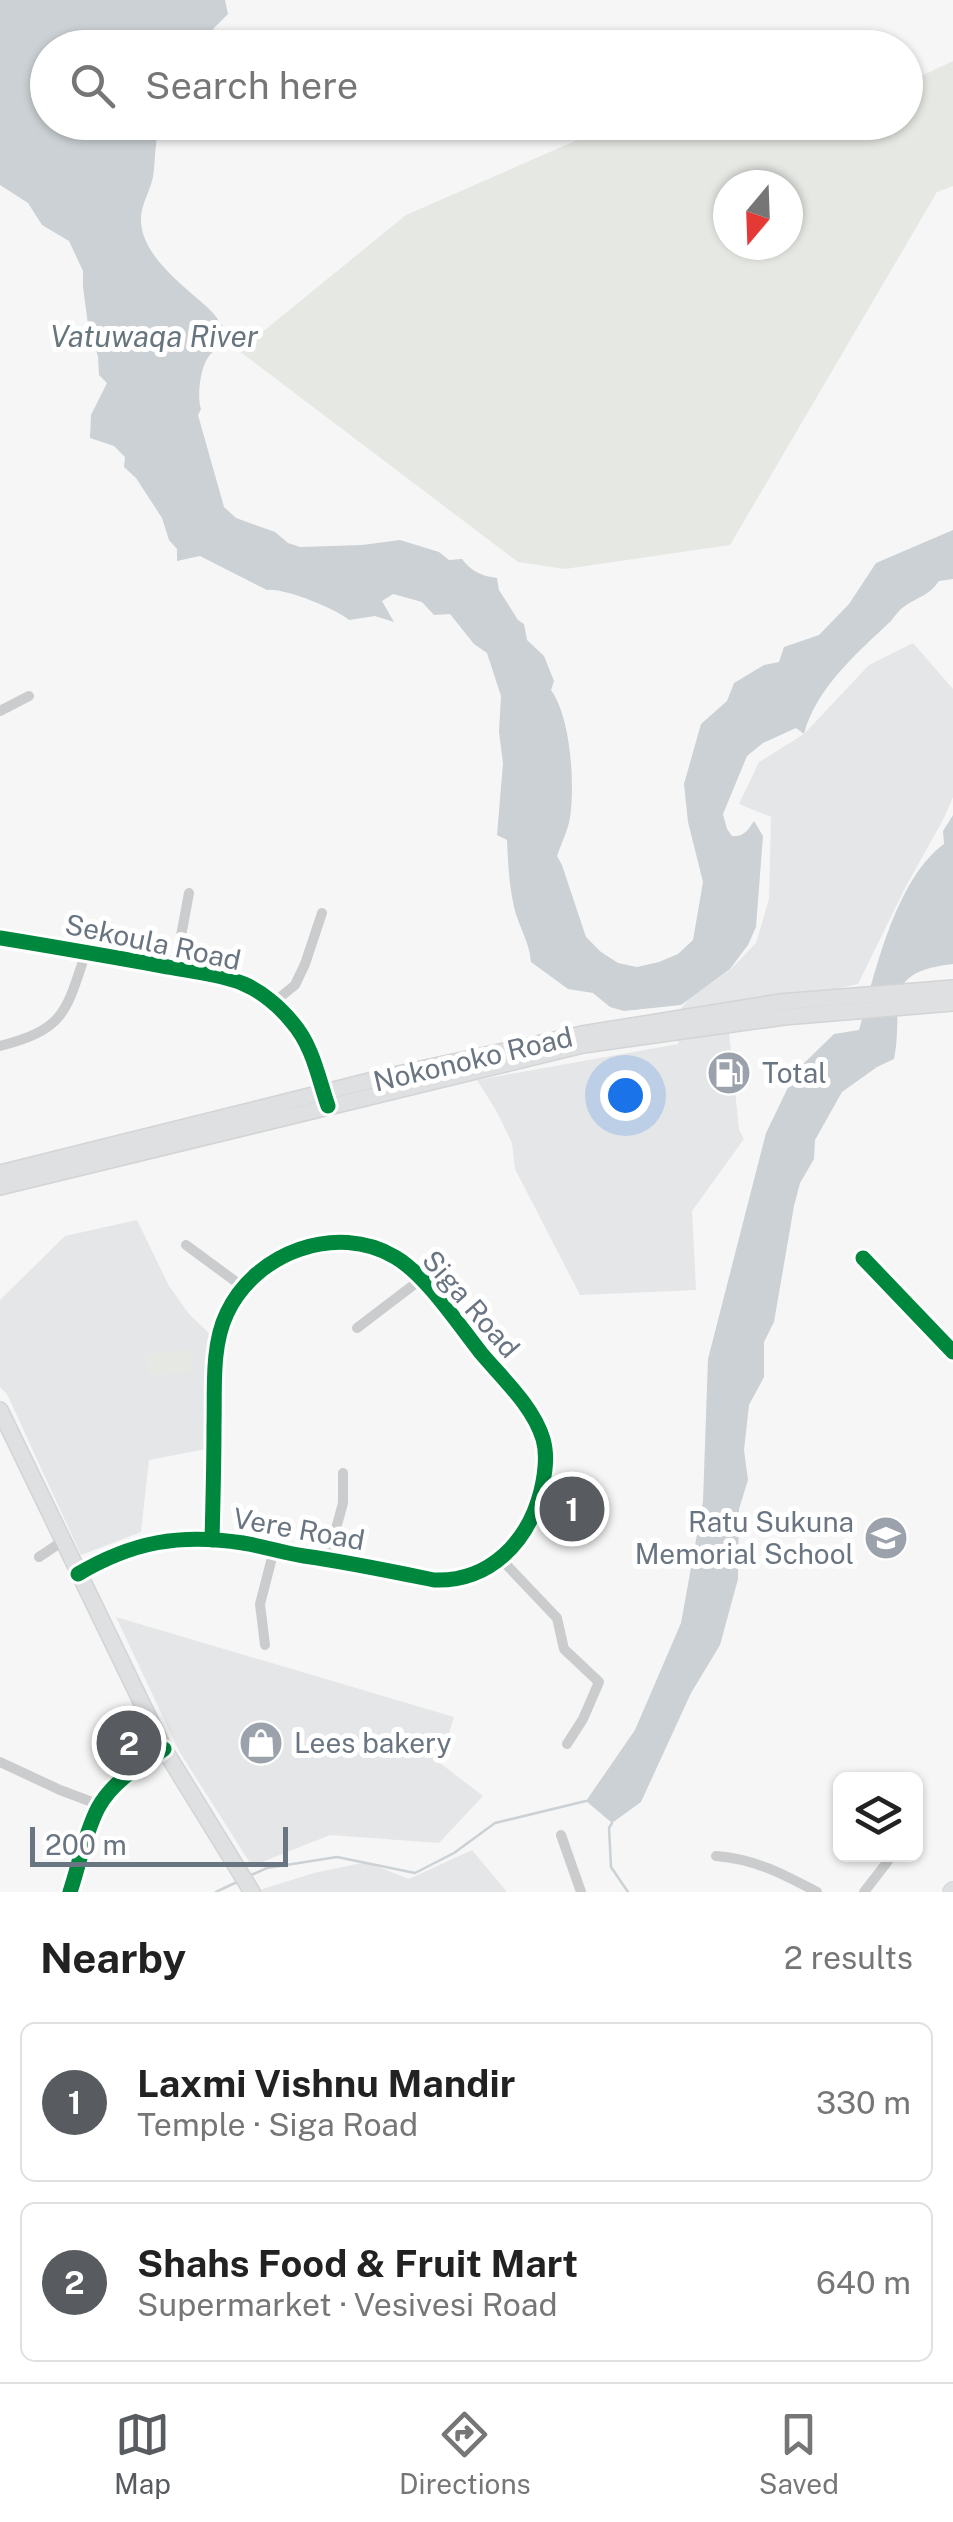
<!DOCTYPE html>
<meta charset="utf-8">
<style>
body{margin:0;font-family:"Public Sans",sans-serif;background:#f6f6f6;color:#222}
.controls{position:absolute;right:30px;bottom:30px;display:grid;overflow:hidden;border-radius:15px;box-shadow:0 2px 8px #0004}
.controls button{width:90px;height:90px;display:grid;place-items:center;padding:0;border:0;border-bottom:2px solid #e0e0e0;background:#fff;color:#222;font:50px sans-serif}
.compass{position:absolute;left:713px;top:170px;width:90px;height:90px;border-radius:50%;background:#fff;box-shadow:0 2px 8px #0004;rotate:199deg}
.scale{position:absolute;left:30px;bottom:25px;width:258px;box-sizing:border-box;padding-left:10px;border:5px solid #6a7582;border-top:0;font-size:28px;line-height:35px;white-space:nowrap;color:#6a7582;-webkit-text-stroke:8px #fff;paint-order:stroke}
.you{position:absolute;left:625px;top:1095px;width:35px;height:35px;margin:-25px;border:8px solid #fff;border-radius:50%;background:#1a73e8;box-shadow:0 0 0 15px #1a73e833}
.badge{display:grid;place-items:center;width:65px;height:65px;border-radius:50%;background:#585c60;color:#fff;font-size:32px;font-weight:700}
.pin{position:absolute;translate:-50% -50%;border:5px solid #fff;box-shadow:0 2px 10px #0006}
.list{margin:0;padding:0;list-style:none}
h2{display:flex;justify-content:space-between;align-items:center;height:130px;margin:0;padding:0 40px;font-size:42px}
h2 small{font-size:32px;font-weight:400;color:#767676}
.list li{display:grid;grid-template-columns:65px 1fr auto;gap:30px;align-items:center;box-sizing:border-box;height:160px;margin:0 20px 20px;padding:0 20px;border:2px solid #e0e0e0;border-radius:15px}
.list b{display:block;font-size:38px;white-space:nowrap}
.list p{margin:0;font-size:32px;white-space:nowrap;color:#767676}
.list em{font-size:32px;font-style:normal;color:#767676}
.icon{flex:none;width:55px;height:55px;fill:none;stroke:currentColor;stroke-width:2;stroke-linecap:round;stroke-linejoin:round}
.map{position:relative;flex:none;width:953px;height:1892px;overflow:hidden}
.search{position:absolute;background:#fff;box-shadow:0 2px 8px #0004;left:30px;right:30px;top:30px;height:110px;display:flex;align-items:center;gap:25px;box-sizing:border-box;padding:0 35px;border-radius:55px;color:#767676;font-size:38px}
.sheet{height:490px;background:#fff}
nav{display:flex;justify-content:space-around;align-items:center;box-sizing:border-box;height:140px;border-top:2px solid #e0e0e0;background:#fff;font-size:28px;color:#767676}
nav a{display:grid;justify-items:center;gap:5px}
nav .on{color:#585c60}
.map>svg:first-child{display:block}
.built{fill:#e5e6e7}
.green{fill:#e6e8e4;fill-rule:evenodd}
.water{fill:#cbd1d4}
.lines{fill:none;stroke-linecap:round;stroke-linejoin:round}
.stream{stroke:#cbd1d4;stroke-width:2.5}
.secondary-casing{stroke:#d3d4d4;stroke-width:16}
.primary-casing{stroke:#d3d4d5;stroke-width:18}
.highway-casing{stroke:#d3d3d4;stroke-width:20}
.street{stroke:#cbcccd;stroke-width:10}
.secondary{stroke:#dfe0e1;stroke-width:14}
.primary{stroke:#dfe0e1;stroke-width:15}
.highway{stroke:#dfe0e1;stroke-width:18}
.cycleway-casing{stroke:#fff;stroke-width:21}
.cycleway{stroke:#00873e;stroke-width:15}
.labels{text-anchor:middle;stroke-width:10;stroke-linejoin:round;paint-order:stroke}
.street-label{font-size:28px;fill:#6a7582;stroke:#fff}
.poi-label{font-size:28px;fill:#6a7582;stroke:#fff;text-anchor:start}
.water-label{font-size:30px;font-style:italic;fill:#66757e;stroke:#fff}
</style>
<div class="map">
<svg width="953" height="1892" viewBox="0 0 953 1892">
<rect width="100%" height="100%" fill="#f6f6f6"/>
<!-- built -->
<path class="built" d="M 913,643 L 953,689 L 953,797 L 944,818 L 905,888 L 858,984 L 727,1013 L 739,1129 L 744,1139 L 692,1211 L 696,1290 L 580,1295 L 515,1169 L 512,1143 L 497,1112 L 477,1080 L 678,1044 L 681,1008 L 690,998 L 731,969 L 756,943 L 769,899 L 771,817 L 739,804 L 759,762 L 804,734 L 869,665 Z
M 137,1220 L 169,1286 L 189,1314 L 214,1338 L 211,1448 L 149,1460 L 141,1532 L 81,1555 L 7,1394 L 0,1387 L 0,1300 L 65,1236 Z
M 116,1617 L 454,1717 L 440,1763 L 483,1796 L 439,1843 L 330,1835 L 252,1866 L 179,1751 Z
M 472,1850 L 507,1892 L 253,1892 L 314,1873 L 366,1862 L 409,1879 Z"/>
<!-- green -->
<path class="green" d="M 953,61 L 953,186 L 937,192 L 730,545 L 565,569 L 518,562 L 239,351 L 406,215 L 616,123 L 906,122 L 906,83 ZM 728,185 L 788,185 L 788,245 L 728,245 Z
M 190,1350 L 192,1372 L 148,1375 L 146,1354 Z"/>
<!-- water -->
<path class="water" d="M 0,0 L 225,0 L 228,14 L 214,28 L 202,47 L 48,48 L 48,122 L 161,123 C 154,141 156,158 153,177 C 150,192 140,206 141,222 C 143,257 184,286 207,307 C 217,316 224,328 230,339 C 222,345 210,352 206,361 C 200,372 197,398 201,409 L 198,415 L 224,507 L 236,518 L 275,532 L 288,543 L 300,547 L 362,545 L 400,540 L 439,552 L 449,560 L 462,559 C 471,571 481,576 497,578 L 499,590 L 518,620 L 524,624 L 527,640 L 544,656 L 554,681 L 551,690 C 571,718 575,784 570,818 C 568,830 561,844 557,856 L 562,865 L 586,937 L 601,952 L 618,963 L 637,967 L 659,962 L 678,954 L 693,940 L 703,882 L 688,822 L 684,784 L 701,724 L 727,701 L 734,683 L 764,665 L 779,662 L 784,647 L 819,635 L 849,604 L 876,563 L 953,530 L 953,579 L 939,581 C 928,597 916,597 901,609 C 897,613 894,617 891,621 C 857,653 816,688 804,734 L 796,728 L 763,743 L 747,756 L 723,814 L 727,829 L 732,836 C 744,837 748,830 754,821 L 763,836 L 756,927 L 748,945 L 730,969 L 681,1005 L 624,1011 L 610,1007 L 593,993 L 568,989 L 531,962 C 529,940 519,928 514,907 C 509,885 508,863 507,840 L 497,835 L 503,763 L 499,732 L 501,696 L 487,653 L 474,644 L 450,614 L 434,615 L 422,602 L 393,594 L 382,601 L 394,622 L 375,616 L 349,620 C 336,609 285,588 267,590 L 200,556 L 177,561 L 177,549 L 169,540 L 162,518 L 136,478 L 124,467 L 125,457 L 114,446 L 90,438 L 91,415 L 107,383 L 99,375 L 98,356 L 89,332 L 83,287 L 83,271 L 69,241 L 42,225 L 28,203 L 0,185 Z
M 953,815 L 953,964 C 878,973 905,1003 894,1059 L 877,1067 L 842,1092 L 815,1140 L 814,1159 L 800,1183 L 794,1206 L 774,1322 L 764,1342 L 764,1377 L 749,1405 L 744,1450 L 748,1480 L 739,1509 L 738,1579 L 720,1645 L 691,1693 L 641,1802 L 612,1823 L 586,1801 L 635,1730 L 681,1623 L 703,1501 L 708,1359 L 766,1133 L 796,1071 L 834,1034 L 859,1030 C 875,973 895,880 944,844 L 943,831 Z"/>
<g class="lines">
<!-- stream -->
<path class="stream" d="M 612,1823 L 609,1828 L 611,1867 L 628,1892
M 249,1876 L 267,1868 L 337,1857 L 415,1873 L 454,1853 L 495,1823 L 586,1801
M 216,1892 L 237,1882"/>
<defs>
<path id="secondary" d="M 70,1892 C 79,1865 85,1833 98,1808 C 112,1782 140,1765 164,1749"/>
<path id="primary" d="M 0,1173 L 389,1076 L 582,1034 L 780,1002 L 953,988
M 0,1187 L 583,1045 L 784,1017 L 953,1003
M 0,1410 L 164,1749 L 252,1892"/>
<path id="highway" d="M 952,1892 L 953,1891"/>
</defs>
<!-- secondary casing -->
<use href="#secondary" class="secondary-casing"/>
<!-- primary casing -->
<use href="#primary" class="primary-casing"/>
<!-- highway casing -->
<use href="#highway" class="highway-casing"/>
<!-- street -->
<path class="street" d="M 0,711 L 29,696
M 0,938 C 56,947 112,957 167,967 C 192,972 220,974 243,983 C 260,991 279,1007 292,1021 C 311,1043 317,1071 325,1098
M 175,968 L 189,893
M 273,1003 L 295,985 L 305,964 L 322,913
M 0,1046 C 66,1029 66,1011 86,952
M 186,1245 L 243,1287
M 863,1258 L 953,1352
M 357,1328 L 420,1280
M 39,1557 L 63,1541
M 328,1558 L 343,1503 L 343,1473
M 500,1558 L 557,1618 L 564,1649 L 599,1682 L 583,1719 L 567,1744
M 78,1574 C 132,1542 180,1533 243,1543 C 263,1546 283,1553 304,1556 C 347,1562 390,1571 434,1580 C 490,1582 528,1542 541,1491 C 545,1474 548,1456 543,1439 C 533,1406 502,1378 481,1353 C 458,1324 426,1275 395,1257 C 336,1222 255,1253 227,1313 C 211,1346 215,1390 214,1426 C 214,1464 213,1502 212,1540
M 265,1645 L 260,1604 L 274,1550
M 0,1762 L 60,1790 L 100,1805
M 561,1835 L 581,1892
M 716,1856 C 755,1859 783,1874 817,1892
M 864,1892 L 888,1861"/>
<!-- secondary -->
<use href="#secondary" class="secondary"/>
<!-- primary -->
<use href="#primary" class="primary"/>
<!-- highway -->
<use href="#highway" class="highway"/>
<defs>
<path id="cycleway" d="M 0,938 C 56,947 112,957 168,967 C 192,972 221,974 244,984 C 261,991 280,1007 292,1022 C 313,1046 318,1077 328,1106
M 863,1258 L 953,1352
M 78,1574 C 132,1542 180,1533 243,1543 C 263,1546 283,1553 304,1556 C 347,1562 390,1571 434,1580 C 490,1582 528,1542 541,1491 C 545,1474 548,1456 543,1439 C 533,1406 502,1378 481,1353 C 458,1324 426,1275 395,1257 C 336,1222 255,1253 227,1313 C 211,1346 215,1390 214,1426 C 214,1464 213,1502 212,1540
M 70,1892 C 79,1865 85,1833 98,1808 C 112,1782 140,1765 164,1749"/>
</defs>
<!-- cycleway casing -->
<use href="#cycleway" class="cycleway-casing"/>
<!-- cycleway -->
<use href="#cycleway" class="cycleway"/>
</g>
<!-- icons -->
<defs>
<symbol id="fuel-disc" viewBox="-11 -11 22 22"><circle r="9.5" fill="#9ba2ab" stroke="#fff"/><path d="M-5.5-6h7V0h2V4h1.3V-2.5L3-4.5l.8-.8L6-3V5H2.5V1h-1V6h-7ZM-4.2-4.7v3.2H.2V-4.7Z" fill="#fff"/></symbol>
<symbol id="school-disc" viewBox="-11 -11 22 22"><circle r="9.5" fill="#9ba2ab" stroke="#fff"/><path d="M0-5L7-2L0 1L-7-2ZM-4 1L0 2.5L4 1V4Q0 6-4 4Z" fill="#fff"/></symbol>
<symbol id="shop-disc" viewBox="-11 -11 22 22"><circle r="9.5" fill="#9ba2ab" stroke="#fff"/><path d="M-5-2.5h2.3a2.7 3.5 0 0 1 5.4 0H5L5.5 6h-11ZM-1.5-2.5h3a1.5 2.3 0 0 0-3 0Z" fill="#fff"/></symbol>
</defs>
<g fill-rule="evenodd">
<use href="#fuel-disc" x="704" y="1048" width="50" height="50"/>
<use href="#school-disc" x="861" y="1513" width="50" height="50"/>
<use href="#shop-disc" x="236" y="1718" width="50" height="50"/>
</g>
<g class="labels">
<!-- street labels -->
<g class="street-label">
<text transform="translate(153 942) rotate(12)" y="10">Sekoula Road</text>
<text transform="translate(473 1059) rotate(-13)" y="10">Nokonoko Road</text>
<text transform="translate(471 1304) rotate(49)" y="10">Siga Road</text>
<text transform="translate(299 1529) rotate(10)" y="10">Vere Road</text>
</g>
<!-- poi labels -->
<g class="poi-label">
<text x="762" y="1083">Total</text>
<text x="854" y="1532" text-anchor="end">Ratu Sukuna<tspan x="854" dy="32">Memorial School</tspan></text>
<text x="294" y="1753">Lees bakery</text>
</g>
<!-- water labels -->
<g class="water-label">
<text x="154" y="347">Vatuwaqa River</text>
</g>
</g>
</svg>
<div class="controls">
<button><svg class="icon" aria-label="layers" viewBox="0 0 24 24"><path d="M12 4l9 5-9 5-9-5zM3 14l9 5 9-5"/></svg></button>
</div>
<svg class="compass" viewBox="-18 -18 36 36"><path d="M0-13l5 13h-10z" fill="#e53935"/><path d="M0 13l5-13h-10z" fill="#767676"/></svg>
<div class="scale">200 m</div>
<div class="you"></div>
<div class="pin badge" style="left:572px;top:1509px">1</div>
<div class="pin badge" style="left:129px;top:1743px">2</div>
<div class="search"><svg class="icon" aria-label="search" viewBox="0 0 24 24"><circle cx="10" cy="10" r="6"/><path d="M15 15l6 6"/></svg>Search here</div>
</div>
<section class="sheet">
<h2>Nearby<small>2 results</small></h2>
<ul class="list">
<li><span class="badge">1</span><div><b>Laxmi Vishnu Mandir</b><p>Temple · Siga Road</p></div><em>330 m</em></li>
<li><span class="badge">2</span><div><b>Shahs Food &amp; Fruit Mart</b><p>Supermarket · Vesivesi Road</p></div><em>640 m</em></li>
</ul>
</section>
<nav>
<a class="on"><svg class="icon" aria-label="map" viewBox="0 0 24 24"><path d="M3 6l6-2 6 2 6-2v14l-6 2-6-2-6 2zM9 4v14M15 6v14"/></svg>Map</a>
<a><svg class="icon" aria-label="directions" viewBox="0 0 24 24"><path d="M12 3l9 9-9 9-9-9zM9 14v-3h6M13 9l2 2-2 2"/></svg>Directions</a>
<a><svg class="icon" aria-label="saved" viewBox="0 0 24 24"><path d="M7 4h10v16l-5-4-5 4z"/></svg>Saved</a>
</nav>
